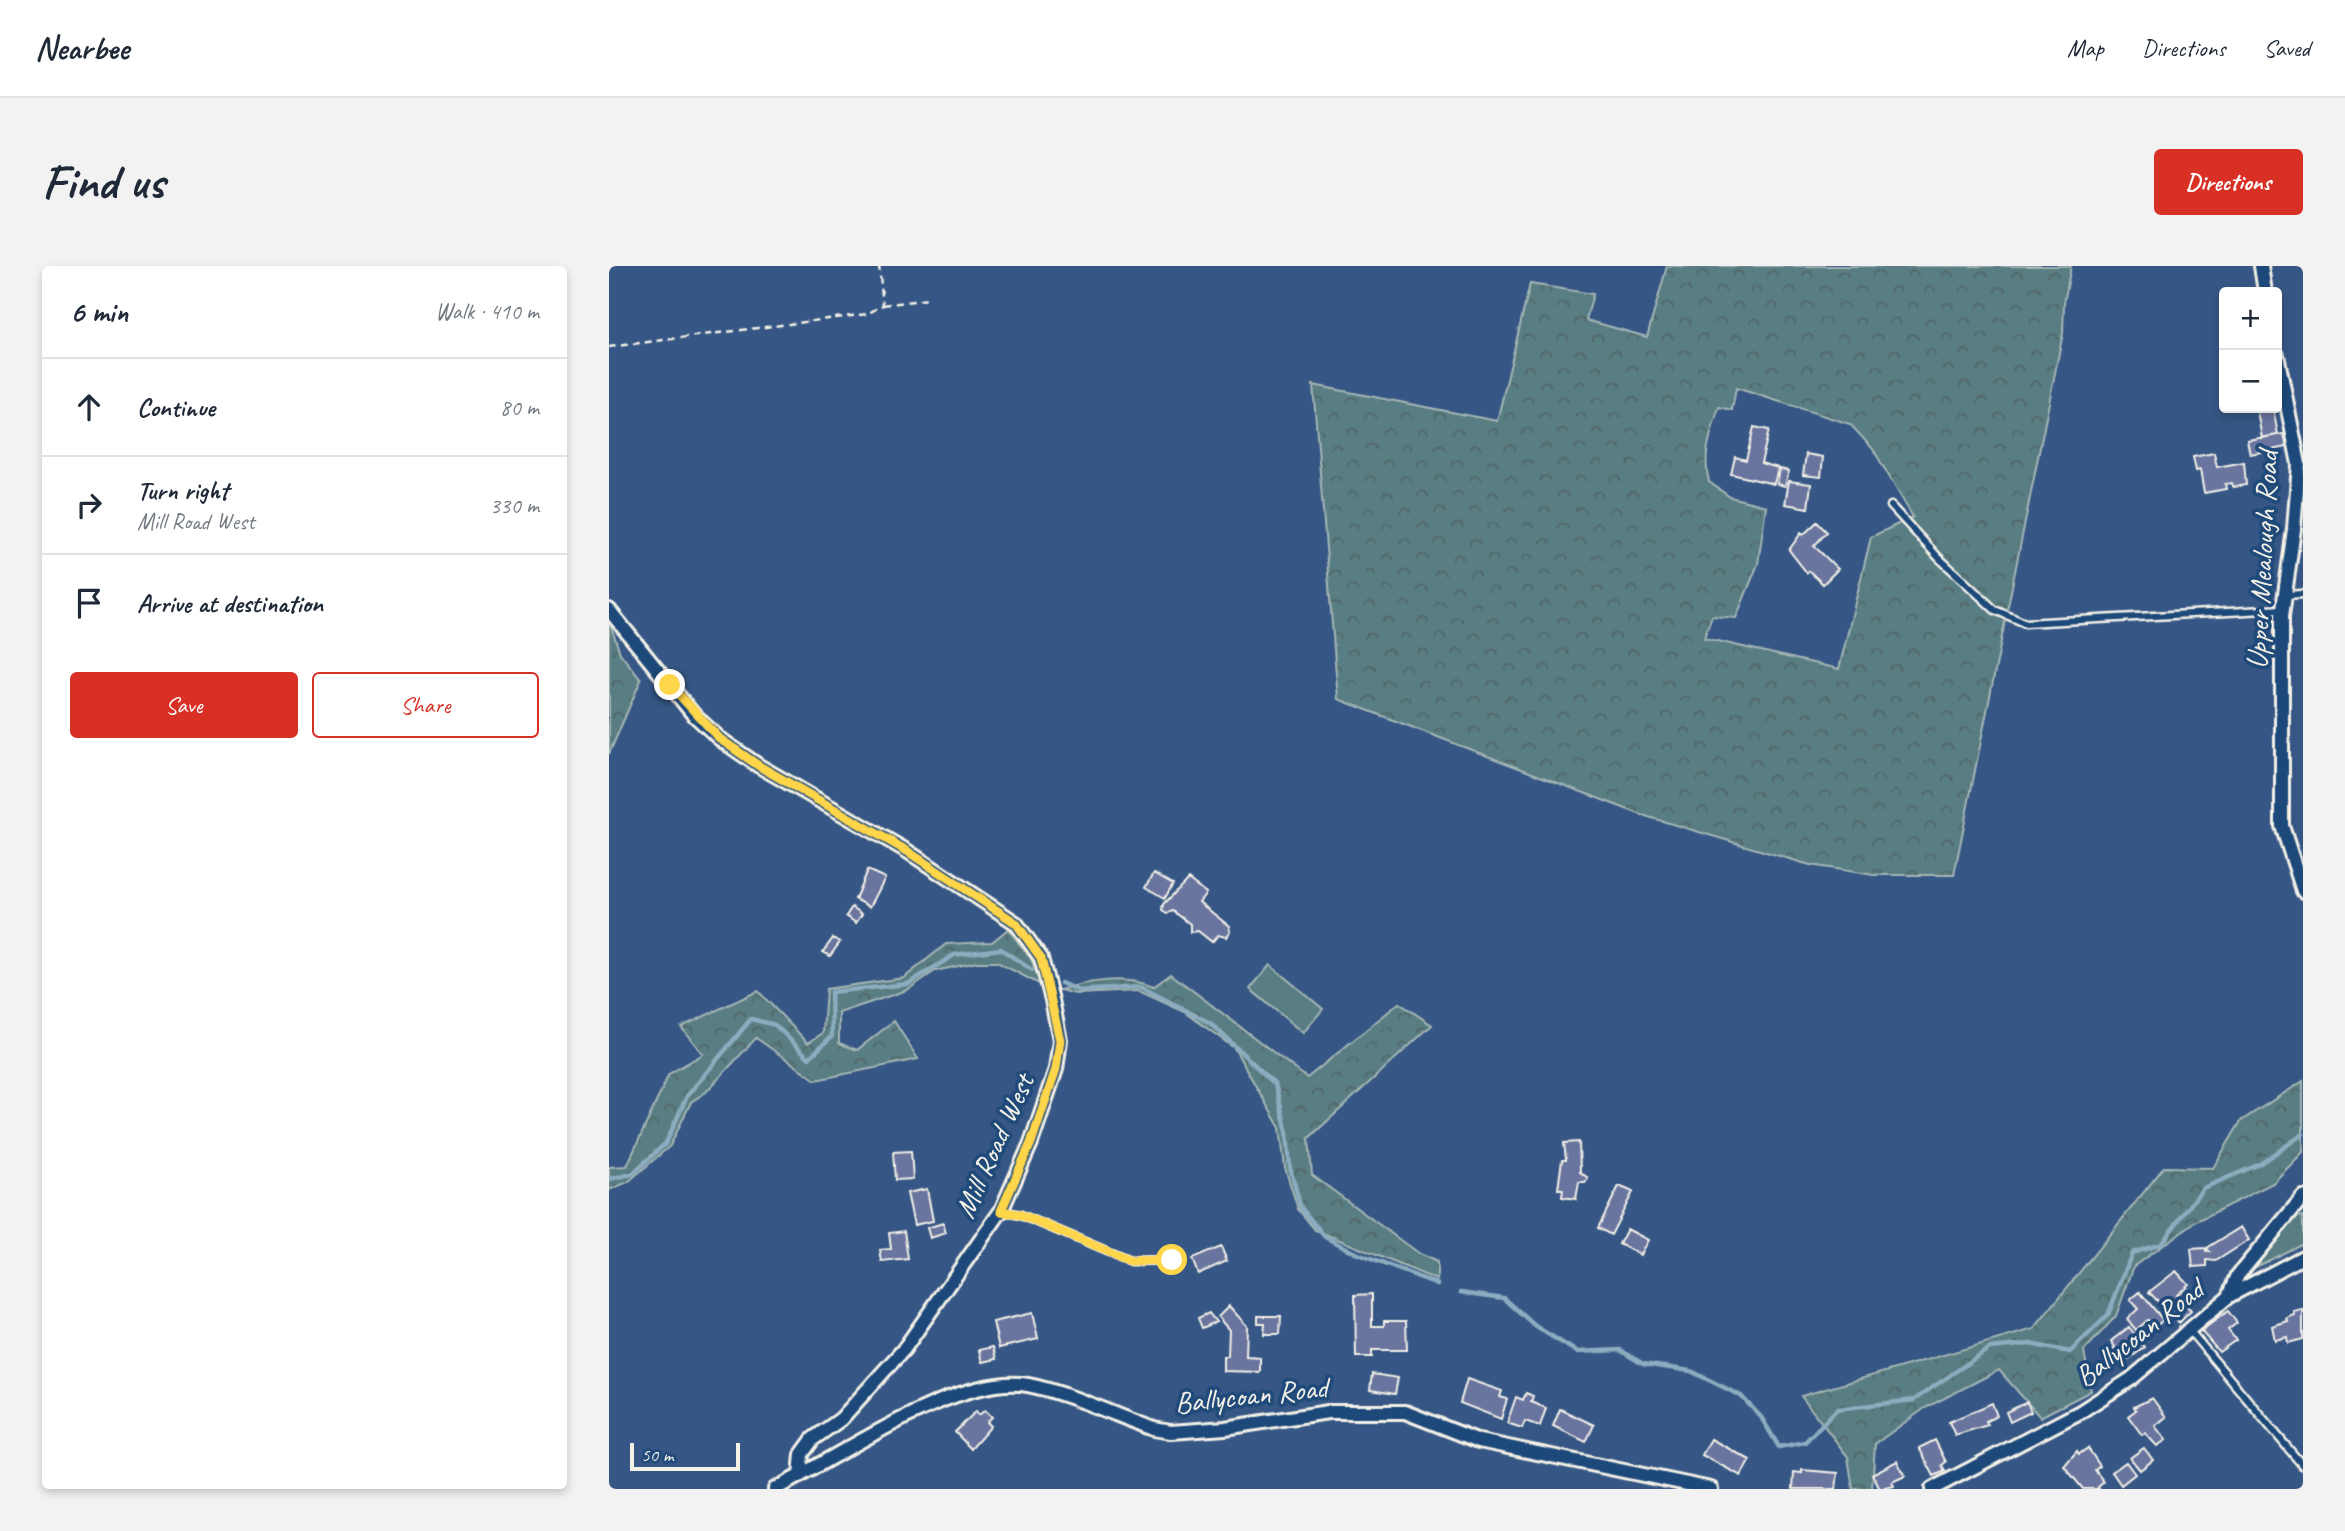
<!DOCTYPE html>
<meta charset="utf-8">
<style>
body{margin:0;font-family:Caveat,sans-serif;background:#f2f2f3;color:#1f2937}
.controls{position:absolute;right:21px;top:21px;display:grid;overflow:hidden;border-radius:7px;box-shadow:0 4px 10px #0003}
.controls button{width:63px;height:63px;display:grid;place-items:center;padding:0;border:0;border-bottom:2px solid #e0e1e3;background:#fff;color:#1f2937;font:35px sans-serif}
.scale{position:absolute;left:21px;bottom:18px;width:110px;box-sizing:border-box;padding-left:7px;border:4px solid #f4f1e8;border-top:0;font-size:19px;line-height:24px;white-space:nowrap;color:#f4f1e8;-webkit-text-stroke:5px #1f4a7a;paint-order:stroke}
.stop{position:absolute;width:21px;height:21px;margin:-16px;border:5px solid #ffd54a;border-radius:50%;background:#fff}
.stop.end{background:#ffd54a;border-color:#fff;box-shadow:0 2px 7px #0008}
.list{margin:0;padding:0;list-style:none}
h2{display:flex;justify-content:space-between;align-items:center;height:91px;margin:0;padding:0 28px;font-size:30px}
h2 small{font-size:23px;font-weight:400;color:#747a83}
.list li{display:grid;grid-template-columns:46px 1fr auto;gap:21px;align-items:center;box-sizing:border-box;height:98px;padding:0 28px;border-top:2px solid #e0e1e3}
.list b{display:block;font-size:26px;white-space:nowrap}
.list p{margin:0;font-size:23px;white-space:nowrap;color:#747a83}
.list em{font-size:23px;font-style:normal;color:#747a83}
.actions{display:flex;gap:14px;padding:21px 28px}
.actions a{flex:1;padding:16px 0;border:2px solid #d93025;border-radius:7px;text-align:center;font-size:24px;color:#d93025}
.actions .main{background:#d93025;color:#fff}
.icon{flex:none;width:38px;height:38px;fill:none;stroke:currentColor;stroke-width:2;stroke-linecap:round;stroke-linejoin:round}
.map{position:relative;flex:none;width:1694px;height:1223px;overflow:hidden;border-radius:7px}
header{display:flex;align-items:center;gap:42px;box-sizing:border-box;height:98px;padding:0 35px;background:#fff;border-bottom:2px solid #e0e1e3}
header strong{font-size:33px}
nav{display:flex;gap:38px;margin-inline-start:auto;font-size:24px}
.intro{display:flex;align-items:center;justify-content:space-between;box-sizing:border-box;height:168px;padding:0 42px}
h1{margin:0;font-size:49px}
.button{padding:18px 32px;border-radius:7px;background:#d93025;color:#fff;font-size:24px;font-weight:700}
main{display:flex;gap:42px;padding:0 42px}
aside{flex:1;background:#fff;border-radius:7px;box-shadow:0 4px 10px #0003}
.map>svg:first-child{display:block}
.grass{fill:#587d82;stroke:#a6b7b5;stroke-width:2}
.forest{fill:url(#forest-crowns);stroke:#a6b7b5;stroke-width:2;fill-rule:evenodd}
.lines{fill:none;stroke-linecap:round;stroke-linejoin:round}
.stream{stroke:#8cacbf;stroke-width:4.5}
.building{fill:#6a749f;stroke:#f4f1e8;stroke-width:2}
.lane-casing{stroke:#f4f1e8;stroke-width:11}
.street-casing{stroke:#f4f1e8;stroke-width:18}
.path{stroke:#f4f1e8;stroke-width:2.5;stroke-dasharray:7 5;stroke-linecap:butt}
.lane{stroke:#1f4a7a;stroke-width:6}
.street{stroke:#1f4a7a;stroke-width:12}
.route{stroke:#ffd54a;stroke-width:9}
.labels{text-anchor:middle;stroke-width:7;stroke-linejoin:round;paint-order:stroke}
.street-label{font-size:30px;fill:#f4f1e8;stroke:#1f4a7a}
</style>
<header>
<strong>Nearbee</strong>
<nav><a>Map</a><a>Directions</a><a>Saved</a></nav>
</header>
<div class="intro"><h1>Find us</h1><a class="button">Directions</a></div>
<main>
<aside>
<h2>6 min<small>Walk · 410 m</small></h2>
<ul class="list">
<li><svg class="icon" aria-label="ahead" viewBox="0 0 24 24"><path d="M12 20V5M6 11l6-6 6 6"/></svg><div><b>Continue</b></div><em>80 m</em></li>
<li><svg class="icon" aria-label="right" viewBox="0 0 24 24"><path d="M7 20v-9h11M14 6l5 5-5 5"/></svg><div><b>Turn right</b><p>Mill Road West</p></div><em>330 m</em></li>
<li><svg class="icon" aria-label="arrive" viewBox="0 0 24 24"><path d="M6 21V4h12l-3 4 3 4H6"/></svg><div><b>Arrive at destination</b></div></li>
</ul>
<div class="actions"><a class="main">Save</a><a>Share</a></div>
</aside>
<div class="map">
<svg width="1694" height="1223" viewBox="0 0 1694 1223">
<defs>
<pattern id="forest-crowns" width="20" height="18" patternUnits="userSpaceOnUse" patternTransform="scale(1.75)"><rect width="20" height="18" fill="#587d82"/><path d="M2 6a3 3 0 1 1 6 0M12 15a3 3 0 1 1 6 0" fill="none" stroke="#516567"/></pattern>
</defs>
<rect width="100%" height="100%" fill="#365785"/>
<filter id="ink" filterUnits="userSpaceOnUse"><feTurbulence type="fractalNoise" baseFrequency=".0143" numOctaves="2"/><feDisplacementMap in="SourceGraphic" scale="14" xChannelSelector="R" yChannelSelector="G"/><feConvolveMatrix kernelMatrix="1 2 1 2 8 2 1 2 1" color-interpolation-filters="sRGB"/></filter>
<g filter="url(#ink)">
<!-- grass -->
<path class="grass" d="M 661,699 L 714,743 L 694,767 L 641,723 Z
M 1694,950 L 1694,977 L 1643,1003 L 1688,951 Z"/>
<!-- forest -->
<path class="forest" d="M 1058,0 L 1462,0 L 1455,37 L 1454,67 L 1345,609 L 1265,609 L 1201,599 L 1033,549 L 729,433 L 704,119 L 888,155 L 921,18 L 984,28 L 977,54 L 1038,71 ZM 1127,122 L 1241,158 L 1264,183 L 1304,251 L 1262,271 L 1230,403 L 1095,372 L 1103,350 L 1127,352 L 1149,298 L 1157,240 L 1121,231 L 1100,216 C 1093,189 1102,167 1110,141 L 1123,144 Z
M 0,355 L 11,387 L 32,414 L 0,488 Z
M 399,663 L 422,693 L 432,719 L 388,696 L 368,696 L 326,705 L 298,724 L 230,747 L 230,777 L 248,784 L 285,755 L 309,793 L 207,814 L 147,772 L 97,826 L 82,836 L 61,880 L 19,916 L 0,924 L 0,901 L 18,900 L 60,808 L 94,788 L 72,761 L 149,725 L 199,777 L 214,767 L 217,723 L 295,712 L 337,678 L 383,676 Z
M 562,708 L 698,812 L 790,737 L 823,759 L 700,872 L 703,909 L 810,988 L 828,996 L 828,1014 L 706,964 L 689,943 L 676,902 L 671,862 L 625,782 L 576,746 L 530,725 L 467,728 L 451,724 C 477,715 519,709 544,721 Z
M 1694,815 L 1694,886 L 1664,917 L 1586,956 L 1525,1000 L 1507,1050 L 1475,1085 L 1482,1125 L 1431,1151 L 1390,1104 L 1316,1142 L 1266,1178 L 1263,1223 L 1244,1223 L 1239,1191 L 1192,1130 L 1425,1063 L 1555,901 L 1604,902 L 1632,855 Z"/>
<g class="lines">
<!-- stream -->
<path class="stream" d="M 452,717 L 470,725 L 532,721 L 601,757 L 666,818 L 678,866 L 681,902 L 692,942 L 716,971 L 746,987 L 828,1018
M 0,913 L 23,908 L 57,877 L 78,830 L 142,753 L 166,759 L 200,792 L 223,770 L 222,726 L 299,718 L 345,689 L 392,683 L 423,704
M 852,1026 L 895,1032 L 926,1060 L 968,1086 L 1011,1084 L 1034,1098 L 1082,1105 L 1132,1130 L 1152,1151 L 1170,1181 L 1196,1176 L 1228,1143 L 1305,1134 L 1381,1082 L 1421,1078 L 1461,1086 L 1499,1049 L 1523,987 L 1552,978 L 1594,922 L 1651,898 L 1694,868"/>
</g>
<!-- building -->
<path class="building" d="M 1664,142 L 1669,169 L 1653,172 L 1648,145 Z
M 1145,161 L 1160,164 L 1152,197 L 1169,202 L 1165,218 L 1122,208 L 1126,191 L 1137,194 Z
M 1675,168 L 1678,181 L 1641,188 L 1638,174 Z
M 1605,187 L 1608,201 L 1635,196 L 1637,219 L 1624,221 L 1623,217 L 1616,218 L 1617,223 L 1595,227 L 1591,204 L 1587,205 L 1584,191 Z
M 1197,188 L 1214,191 L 1212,211 L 1194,209 Z
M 1171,203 L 1180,205 L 1176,220 L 1168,218 Z
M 1180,215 L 1202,218 L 1199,242 L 1176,238 Z
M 1208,256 L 1218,266 L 1205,280 L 1229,303 L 1214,318 L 1200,305 L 1198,307 L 1180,284 L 1192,267 L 1194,269 Z
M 258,604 L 276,612 L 261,641 L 246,633 Z
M 545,607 L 564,618 L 556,632 L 537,621 Z
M 579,613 L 597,627 L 590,636 L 620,660 L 621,666 L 617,671 L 609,669 L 603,676 L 589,665 L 581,666 L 581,658 L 564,645 L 559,647 L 554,644 L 555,638 Z
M 243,641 L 253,648 L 247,657 L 237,650 Z
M 224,672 L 231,676 L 221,690 L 214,686 Z
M 970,876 L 971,906 L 979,912 L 976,916 L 970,916 L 967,933 L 953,931 L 954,923 L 949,923 L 953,894 L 957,894 L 955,877 Z
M 302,885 L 304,913 L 286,914 L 284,886 Z
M 1010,920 L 1024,926 L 1002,969 L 989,962 Z
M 318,923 L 324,955 L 305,959 L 298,927 Z
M 334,957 L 337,967 L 321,972 L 318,962 Z
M 1632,961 L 1640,974 L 1607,995 L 1598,994 L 1598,1000 L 1584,1001 L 1582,983 L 1597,982 L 1597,986 L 1601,986 L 1598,982 Z
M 1018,963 L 1039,974 L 1031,989 L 1010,978 Z
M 295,965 L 299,993 L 273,996 L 271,984 L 282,983 L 280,967 Z
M 612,981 L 618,995 L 589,1008 L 583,993 Z
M 1567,1005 L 1579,1018 L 1567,1029 L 1582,1045 L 1570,1057 L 1540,1026 Z
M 1531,1026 L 1554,1054 L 1545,1062 L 1539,1054 L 1527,1064 L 1518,1053 L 1529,1043 L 1521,1034 Z
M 763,1028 L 763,1060 L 775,1060 L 775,1055 L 797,1055 L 798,1084 L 763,1084 L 763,1091 L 747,1091 L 746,1029 Z
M 620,1040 L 638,1060 L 637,1090 L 651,1091 L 651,1106 L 614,1105 L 614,1090 L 619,1090 L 620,1064 L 609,1051 Z
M 1694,1044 L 1694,1073 L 1679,1077 L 1678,1071 L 1666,1074 L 1663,1060 L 1679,1055 L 1678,1052 L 1686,1049 L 1685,1046 Z
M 1619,1045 L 1628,1057 L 1619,1064 L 1627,1074 L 1610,1086 L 1592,1065 Z
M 423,1047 L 429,1073 L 390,1082 L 384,1056 Z
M 600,1047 L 607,1056 L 593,1062 L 589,1052 Z
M 649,1050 L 672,1050 L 671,1068 L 655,1068 L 656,1057 L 649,1057 Z
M 1520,1061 L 1536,1081 L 1517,1095 L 1512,1089 L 1506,1094 L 1500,1086 L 1506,1081 L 1502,1075 Z
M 384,1081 L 387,1093 L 373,1096 L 370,1084 Z
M 763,1108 L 789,1112 L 786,1128 L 761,1124 Z
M 858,1113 L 893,1125 L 891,1131 L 898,1133 L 892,1153 L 851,1137 Z
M 917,1127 L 924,1130 L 922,1136 L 937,1142 L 931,1160 L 916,1155 L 913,1162 L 898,1157 L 907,1131 L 914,1134 Z
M 1543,1132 L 1557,1151 L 1546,1160 L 1557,1174 L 1548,1180 L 1536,1167 L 1533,1169 L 1519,1150 L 1527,1144 L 1525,1141 Z
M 1418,1136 L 1422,1146 L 1401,1156 L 1397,1146 Z
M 1383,1137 L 1388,1150 L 1377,1155 L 1379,1159 L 1346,1169 L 1340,1156 Z
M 951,1143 L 985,1159 L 977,1176 L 944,1160 Z
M 376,1144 L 383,1151 L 378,1156 L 382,1160 L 362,1183 L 346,1166 L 367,1145 L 370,1149 Z
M 1102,1173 L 1141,1194 L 1132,1210 L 1093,1189 Z
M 1326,1174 L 1337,1196 L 1333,1199 L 1336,1205 L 1325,1210 L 1310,1182 Z
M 1479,1182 L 1491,1200 L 1486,1204 L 1495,1216 L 1489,1221 L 1490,1223 L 1474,1223 L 1455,1200 L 1468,1185 L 1470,1188 Z
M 1535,1182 L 1544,1194 L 1531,1204 L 1521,1192 Z
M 1288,1195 L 1296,1210 L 1283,1216 L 1285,1220 L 1271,1223 L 1263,1208 Z
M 1517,1196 L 1526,1208 L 1512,1219 L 1503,1206 Z
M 1193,1204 L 1229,1207 L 1227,1223 L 1184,1223 L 1185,1206 L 1193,1207 Z"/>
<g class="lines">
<defs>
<path id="lane" d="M 1282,240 L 1330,292 L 1386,344 L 1416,357 L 1674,343
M 1675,329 L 1694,328
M 392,945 L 412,949 L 521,995 L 563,994
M 1580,1064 L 1694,1200"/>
<path id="street" d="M 1652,0 L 1656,26
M 1668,89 L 1690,198 L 1685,263 L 1673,350 L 1673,560 L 1694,625
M 0,344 L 84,448 L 111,473 L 150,500 L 298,585 L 407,657 L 432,692 L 443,734 L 451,774 L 447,803 L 422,877 L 392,945 L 295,1083 L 232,1153 L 204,1173 L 193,1188 L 191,1210
M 1620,1030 L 1629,1009 L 1694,931
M 166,1223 C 230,1191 347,1107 419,1119 C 456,1126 509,1150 545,1163 L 562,1166 L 616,1162 L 719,1146 L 796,1146 L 870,1175 L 1102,1223
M 1323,1223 L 1471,1146 L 1522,1113 L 1620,1030 L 1694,991"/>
</defs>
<!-- lane casing -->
<use href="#lane" class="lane-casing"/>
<!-- street casing -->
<use href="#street" class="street-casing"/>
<!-- path -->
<path class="path" d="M 274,39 L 319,33
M 0,81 L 258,48 L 274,39 L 270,0"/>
<!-- lane -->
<use href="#lane" class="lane"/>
<!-- street -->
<use href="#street" class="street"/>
</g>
</g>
<g class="lines" filter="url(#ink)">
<!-- route -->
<path class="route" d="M 61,419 L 111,473 L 150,500 L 298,585 L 407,657 L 432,692 L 451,774 L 447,803 L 422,877 L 392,945 L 412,949 L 521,995 L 563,994"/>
</g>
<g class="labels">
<!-- street labels -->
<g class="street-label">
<text transform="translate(1653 294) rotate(-87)" y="10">Upper Mealough Road</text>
<text transform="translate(385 880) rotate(-66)" y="10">Mill Road West</text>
<text transform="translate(1530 1067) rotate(-38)" y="10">Ballycoan Road</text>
<text transform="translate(642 1129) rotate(-6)" y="10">Ballycoan Road</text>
</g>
</g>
</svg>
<div class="controls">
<button>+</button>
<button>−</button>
</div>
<div class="scale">50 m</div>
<div class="stop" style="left:563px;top:994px"></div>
<div class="stop end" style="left:61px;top:419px"></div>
</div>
</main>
